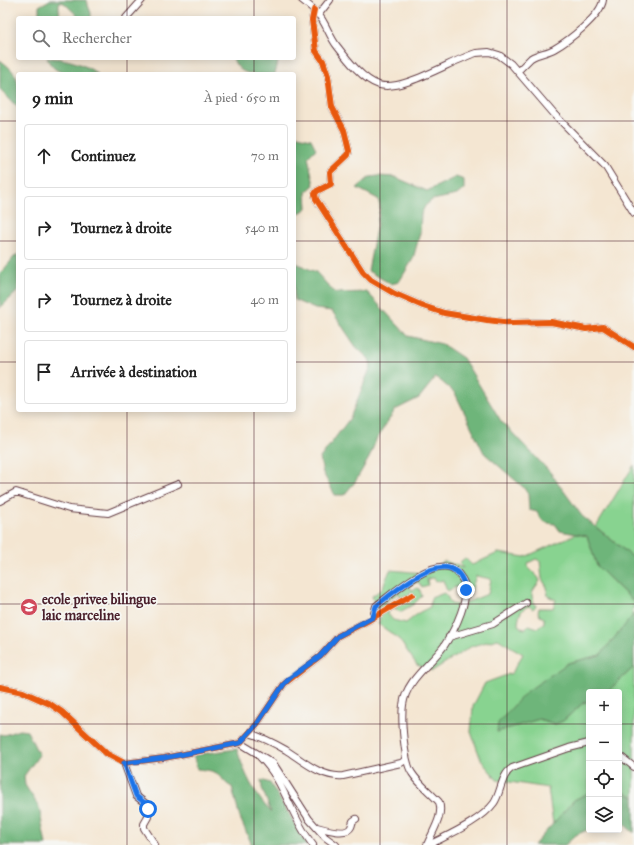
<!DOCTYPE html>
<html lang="fr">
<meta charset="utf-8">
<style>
body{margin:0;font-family:"IM FELL Great Primer",serif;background:#f2f2f2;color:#222}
.controls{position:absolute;right:12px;bottom:12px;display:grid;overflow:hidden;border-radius:4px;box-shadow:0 2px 10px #0003}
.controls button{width:36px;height:36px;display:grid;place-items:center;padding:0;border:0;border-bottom:1px solid #e0e0e0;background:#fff;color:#222;font:20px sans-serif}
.stop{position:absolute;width:12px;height:12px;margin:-9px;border:3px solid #1a73e8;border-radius:50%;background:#fff}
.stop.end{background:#1a73e8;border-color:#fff;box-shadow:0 1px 4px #0008}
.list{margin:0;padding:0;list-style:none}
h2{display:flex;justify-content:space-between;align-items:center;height:52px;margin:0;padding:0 16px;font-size:17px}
h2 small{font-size:13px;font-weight:400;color:#767676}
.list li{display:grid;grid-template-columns:26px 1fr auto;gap:12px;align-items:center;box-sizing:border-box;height:64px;margin:0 8px 8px;padding:0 8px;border:1px solid #e0e0e0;border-radius:4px}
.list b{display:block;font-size:15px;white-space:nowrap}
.list em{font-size:13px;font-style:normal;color:#767676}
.icon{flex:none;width:22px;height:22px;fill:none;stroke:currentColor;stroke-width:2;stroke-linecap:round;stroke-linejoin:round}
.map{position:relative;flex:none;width:634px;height:845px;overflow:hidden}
.search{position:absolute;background:#fff;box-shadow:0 2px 10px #0003;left:16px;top:16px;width:280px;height:44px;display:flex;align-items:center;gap:10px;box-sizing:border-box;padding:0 14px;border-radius:4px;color:#767676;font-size:15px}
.panel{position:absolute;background:#fff;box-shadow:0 2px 10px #0003;left:16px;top:72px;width:280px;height:340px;border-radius:4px}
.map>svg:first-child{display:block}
.green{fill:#88d390;stroke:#69795e;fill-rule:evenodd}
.forest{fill:#6eb57a;stroke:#5c6a52}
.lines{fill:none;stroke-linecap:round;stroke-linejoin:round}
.minor-casing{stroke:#643d44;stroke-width:8}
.minor{stroke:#fff;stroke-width:6}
.cycleway-casing{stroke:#f6f6f2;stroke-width:8}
.cycleway{stroke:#e8590c;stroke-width:6}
.route{stroke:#1a73e8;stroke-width:5}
.grid{fill:none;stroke:#4a1f2b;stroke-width:1;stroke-opacity:0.55}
.labels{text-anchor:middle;stroke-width:3.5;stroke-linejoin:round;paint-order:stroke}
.poi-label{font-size:14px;font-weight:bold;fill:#4a1f2b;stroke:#f6f6f2;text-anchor:start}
</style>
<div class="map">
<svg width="634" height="845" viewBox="0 0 634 845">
<rect width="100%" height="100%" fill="#f6f6f2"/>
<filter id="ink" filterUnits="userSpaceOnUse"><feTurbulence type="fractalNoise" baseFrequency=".025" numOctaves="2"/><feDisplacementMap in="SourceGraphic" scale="8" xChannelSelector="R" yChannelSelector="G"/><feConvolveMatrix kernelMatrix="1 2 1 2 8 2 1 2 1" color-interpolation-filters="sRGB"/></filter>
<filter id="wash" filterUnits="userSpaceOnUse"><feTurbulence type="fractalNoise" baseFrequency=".012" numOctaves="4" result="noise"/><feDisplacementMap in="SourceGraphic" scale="16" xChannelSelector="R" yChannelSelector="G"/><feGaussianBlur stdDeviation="0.9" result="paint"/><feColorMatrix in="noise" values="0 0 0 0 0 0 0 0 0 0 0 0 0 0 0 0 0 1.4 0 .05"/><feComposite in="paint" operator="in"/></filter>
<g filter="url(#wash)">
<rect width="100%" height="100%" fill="#f4e6d2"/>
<!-- green -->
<path class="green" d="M 634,465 L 634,558 L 596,527 Z
M 576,534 L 587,536 L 597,566 L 634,602 L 632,617 L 600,655 L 568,663 L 497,731 L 539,719 L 555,724 L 563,721 L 583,703 L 589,701 L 589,793 L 574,800 L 553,824 L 548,788 L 497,780 L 481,760 L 471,732 L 473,706 L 485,683 L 512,673 L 523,654 L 498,639 L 472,646 L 432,671 L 417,665 L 398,638 L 378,624 L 380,621 L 372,596 L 382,589 L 390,570 L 423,573 L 445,561 L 463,568 L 459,563 L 465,558 L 472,565 L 498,553 L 525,557 ZM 536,559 L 540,561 L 542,579 L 547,587 L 548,596 L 556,600 L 553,608 L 539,608 L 538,612 L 540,616 L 544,618 L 544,623 L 538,628 L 529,625 L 525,629 L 521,628 L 518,624 C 519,616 520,609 529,606 L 533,609 L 536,606 C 529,593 532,592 540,581 L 538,577 L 528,567 L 528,563 ZM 476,576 L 491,579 L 488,594 L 460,605 L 451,604 L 447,596 L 444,593 L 431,598 L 430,607 L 420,612 L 406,623 L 393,620 L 387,613 L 390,610 L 386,601 L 399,593 L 402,601 L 393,607 L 400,612 L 414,604 L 422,596 L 419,588 L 411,590 L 410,585 L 418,582 L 422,587 L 428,585 L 427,579 L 434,578 L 436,582 L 443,580 L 447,591 L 456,587 L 470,594 Z
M 634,667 L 634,797 L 619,790 L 619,692 L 607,692 Z"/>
<!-- forest -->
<path class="forest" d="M 50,0 L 86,0 L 91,13 L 91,18 L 80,18 L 64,3 L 59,2 L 59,13 L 63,18 L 39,18 L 39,6 Z
M 47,58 C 65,58 83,63 98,74 C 80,74 55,79 47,58 Z
M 233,58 L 279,58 L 275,74 C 258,74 239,78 233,58 Z
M 0,60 C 22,76 18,83 18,108 L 0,89 Z
M 294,135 L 311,139 L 316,149 L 308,157 L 314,185 L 306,192 L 307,208 L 294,217 Z
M 378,176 L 395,177 L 427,191 L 456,177 L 464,180 L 464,189 L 457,195 L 432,200 L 425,206 L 421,214 L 420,233 L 413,259 L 399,282 L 391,284 L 368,271 L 380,207 L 378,199 L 357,188 L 370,177 Z
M 18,254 L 18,291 L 0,308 L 0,274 L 15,256 Z
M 294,262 L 316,272 L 335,293 L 367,292 L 408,336 L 442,344 L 463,358 L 501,421 L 550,472 L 582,516 L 634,558 L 634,602 L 597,566 L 587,536 L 560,531 L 555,524 C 545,523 541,521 537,512 L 529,510 L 528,494 L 523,487 L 484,453 L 455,393 L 436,377 L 419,398 L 395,410 L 376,440 L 369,458 L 355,482 L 344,495 L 335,495 L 323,473 L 320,458 L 350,418 L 371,366 L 369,359 L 356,347 L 332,311 L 315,309 L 294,300 Z
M 634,614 L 634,667 L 607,692 L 589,692 L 589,701 L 583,703 L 563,721 L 555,724 L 539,719 L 497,732 L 498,723 L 526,692 L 568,663 L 600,655 Z
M 19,730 L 27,731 L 39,755 L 24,776 L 25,785 L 39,807 L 46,845 L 0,845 L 0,734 L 4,735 Z
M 237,749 C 244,773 254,794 271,812 L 262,788 L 261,780 L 270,783 L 308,845 L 252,845 L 240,818 L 232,787 C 226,784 225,782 221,777 C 216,770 205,770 197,769 L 193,755 Z
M 619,790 L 634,797 L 634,833 L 625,825 L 619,824 Z
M 589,793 L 589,829 L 576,835 L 565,845 L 534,845 L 574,800 Z"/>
</g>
<g filter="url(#ink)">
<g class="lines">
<defs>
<path id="minor" d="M 302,0 C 307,4 314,9 318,14 C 326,23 329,36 337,46 C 347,59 363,80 379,85 C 403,92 452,60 476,53 L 489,52 L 499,55 L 511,64 L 554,114 L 605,166 L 634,213
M 314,10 L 312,20 L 316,51 L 323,61 L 328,76 L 332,107 L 344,130 L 349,151 L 348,155 L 330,172 L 331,184 L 317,191 L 315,194 L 316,199 L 363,272 L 371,280 L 395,294 L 423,306 L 444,313 L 487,320 L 512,323 L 551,322 L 586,329 L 603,327 L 634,347
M 319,14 L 330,0
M 126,18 L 142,0
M 518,71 C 522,67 527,62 531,58 C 539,53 547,53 554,49 C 568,41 601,16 603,0
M 0,501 L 16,492 L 69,509 L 108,513 L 178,484
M 373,617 L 376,606 C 392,594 427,562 449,567 C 455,568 459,574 462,579 C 473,595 454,631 444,646 C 430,665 406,680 403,705 C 401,718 404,762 412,773 C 419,784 430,792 439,802 C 444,816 432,832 427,845
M 449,637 L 493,624 L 526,603
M 0,687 L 23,692 L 50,704 L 62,712 L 107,754 L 124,763 L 164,758 L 240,743 L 257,724 L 284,684 L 320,656 L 338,636 L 369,620 L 412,595
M 249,733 C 262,737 274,743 286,750 C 303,761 322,778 343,776 L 401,763 L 404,761 L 406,756
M 240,743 L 273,763 L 309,819 L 325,837 L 336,845
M 619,755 L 634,767
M 260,757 C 285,781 291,818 313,845
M 124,763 L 136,796 L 145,803 L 148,809 L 148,817 L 144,824 L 144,828 L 155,845
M 317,827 C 324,829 347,836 351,827 C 352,825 352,823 353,821 L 356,819
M 429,845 C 448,835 481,821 494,803 C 501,793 501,775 512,768 L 569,748 L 589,743"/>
</defs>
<!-- minor casing -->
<use href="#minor" class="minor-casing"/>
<!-- minor -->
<use href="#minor" class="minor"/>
<defs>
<path id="cycleway" d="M 314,10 L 312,20 L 316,51 L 323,61 L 328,76 L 332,107 L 344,130 L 349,151 L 348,155 L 330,172 L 331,184 L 317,191 L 315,194 L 316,199 L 363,272 L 371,280 L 395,294 L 423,306 L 444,313 L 487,320 L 512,323 L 551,322 L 586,329 L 603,327 L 634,347
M 0,687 L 23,692 L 50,704 L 62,712 L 107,754 L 124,763 L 164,758 L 240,743 L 257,724 L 284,684 L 320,656 L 338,636 L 369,620 L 412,595"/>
</defs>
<!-- cycleway casing -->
<use href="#cycleway" class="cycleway-casing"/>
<!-- cycleway -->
<use href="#cycleway" class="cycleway"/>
</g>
</g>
<g class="lines" filter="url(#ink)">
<!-- route -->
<path class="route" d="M 148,809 L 145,803 L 136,796 L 124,763 L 164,758 L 240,743 L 257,724 L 284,684 L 291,677 L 320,656 L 338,636 L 373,617 L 376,606 C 398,589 454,538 466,590"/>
</g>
<!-- grid -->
<path class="grid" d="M 127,0 L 127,18M 254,0 L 254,18M 380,0 L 380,845M 507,0 L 507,845M 127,58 L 127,74M 254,58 L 254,74M 0,121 L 18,121M 294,121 L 634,121M 0,241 L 18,241M 294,241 L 634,241M 0,362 L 18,362M 294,362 L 634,362M 127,410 L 127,845M 254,410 L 254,845M 0,483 L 634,483M 0,604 L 634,604M 0,724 L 589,724M 619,724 L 634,724"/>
<!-- icons -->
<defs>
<symbol id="school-disc" viewBox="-11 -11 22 22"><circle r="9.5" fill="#d1495b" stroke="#f6f6f2"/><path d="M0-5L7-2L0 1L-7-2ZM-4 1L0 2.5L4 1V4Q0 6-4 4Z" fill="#fff"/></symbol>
</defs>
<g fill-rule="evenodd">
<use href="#school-disc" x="19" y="597" width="20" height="20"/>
</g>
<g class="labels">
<!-- poi labels -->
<g class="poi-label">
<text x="42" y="604">ecole privee bilingue<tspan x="42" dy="16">laic marceline</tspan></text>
</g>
</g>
</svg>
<div class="controls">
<button>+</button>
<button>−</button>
<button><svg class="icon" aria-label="locate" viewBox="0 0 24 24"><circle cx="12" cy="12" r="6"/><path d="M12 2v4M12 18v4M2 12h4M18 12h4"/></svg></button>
<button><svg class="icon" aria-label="layers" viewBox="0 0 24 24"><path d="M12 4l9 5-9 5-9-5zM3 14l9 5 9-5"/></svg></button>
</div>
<div class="stop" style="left:148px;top:809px"></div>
<div class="stop end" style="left:466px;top:590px"></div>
<div class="search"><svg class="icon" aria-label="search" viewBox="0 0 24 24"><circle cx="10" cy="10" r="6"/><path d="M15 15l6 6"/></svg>Rechercher</div>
<section class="panel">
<h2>9 min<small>À pied · 650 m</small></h2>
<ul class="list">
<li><svg class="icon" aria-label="ahead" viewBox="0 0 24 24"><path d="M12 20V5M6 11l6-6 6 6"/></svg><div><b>Continuez</b></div><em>70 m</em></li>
<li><svg class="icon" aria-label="right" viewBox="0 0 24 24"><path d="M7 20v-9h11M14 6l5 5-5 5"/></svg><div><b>Tournez à droite</b></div><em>540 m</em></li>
<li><svg class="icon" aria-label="right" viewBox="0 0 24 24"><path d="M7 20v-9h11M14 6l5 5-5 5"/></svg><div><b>Tournez à droite</b></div><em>40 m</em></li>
<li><svg class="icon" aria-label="arrive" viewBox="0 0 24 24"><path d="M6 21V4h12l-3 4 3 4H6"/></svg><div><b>Arrivée à destination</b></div></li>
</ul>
</section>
</div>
